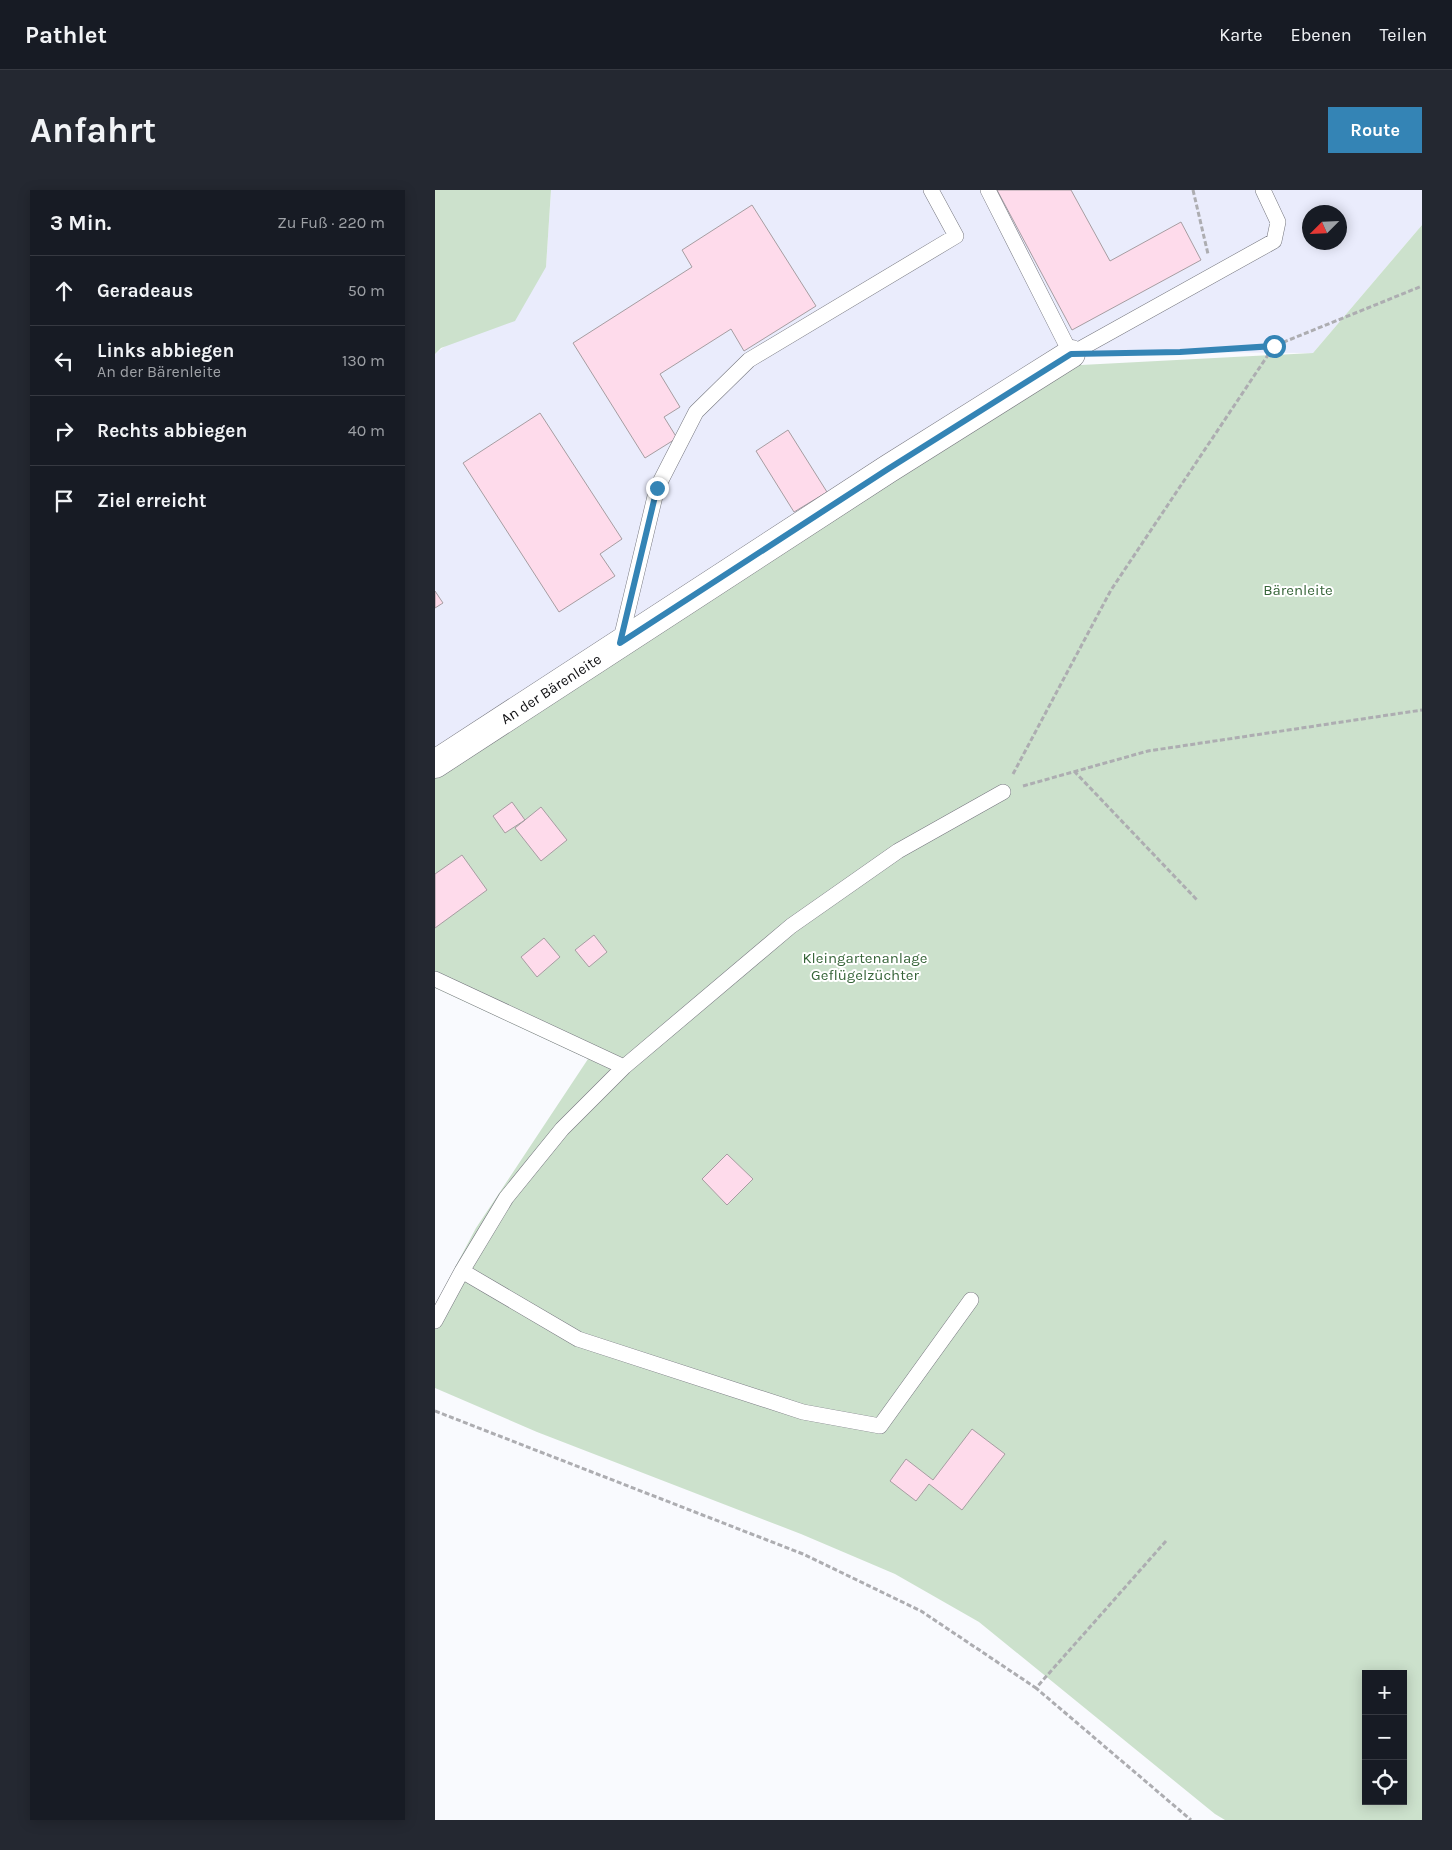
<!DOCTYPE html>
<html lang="de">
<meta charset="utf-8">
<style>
body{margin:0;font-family:Karla,sans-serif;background:#242831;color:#f1f3f6}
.controls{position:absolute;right:15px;bottom:15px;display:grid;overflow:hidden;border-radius:0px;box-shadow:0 2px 12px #0003}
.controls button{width:45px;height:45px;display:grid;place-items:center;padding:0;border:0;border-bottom:1px solid #363941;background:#171b24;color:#f1f3f6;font:25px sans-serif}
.compass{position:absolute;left:867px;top:15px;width:45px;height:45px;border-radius:50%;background:#171b24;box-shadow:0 2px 12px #0003;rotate:246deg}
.stop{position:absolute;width:15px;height:15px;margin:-11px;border:4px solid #3484b5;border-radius:50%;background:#fff}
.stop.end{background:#3484b5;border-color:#fff;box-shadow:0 1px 5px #0008}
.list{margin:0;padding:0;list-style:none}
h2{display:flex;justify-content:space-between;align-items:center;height:65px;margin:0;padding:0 20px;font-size:21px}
h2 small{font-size:16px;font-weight:400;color:#9ea1a6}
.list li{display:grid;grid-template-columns:32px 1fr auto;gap:15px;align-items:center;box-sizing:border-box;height:70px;padding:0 20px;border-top:1px solid #363941}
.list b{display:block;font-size:19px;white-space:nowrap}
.list p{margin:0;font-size:16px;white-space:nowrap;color:#9ea1a6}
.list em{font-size:16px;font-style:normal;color:#9ea1a6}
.icon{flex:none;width:28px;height:28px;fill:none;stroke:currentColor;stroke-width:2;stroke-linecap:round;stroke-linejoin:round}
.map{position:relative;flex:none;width:987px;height:1630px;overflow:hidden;border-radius:0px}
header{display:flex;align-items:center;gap:30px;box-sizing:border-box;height:70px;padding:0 25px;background:#171b24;border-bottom:1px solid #363941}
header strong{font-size:24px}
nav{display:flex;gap:28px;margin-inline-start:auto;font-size:18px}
.intro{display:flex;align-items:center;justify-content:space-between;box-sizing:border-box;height:120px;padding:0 30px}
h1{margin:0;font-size:35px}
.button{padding:12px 22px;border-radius:0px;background:#3484b5;color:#fff;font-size:18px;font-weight:700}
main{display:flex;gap:30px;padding:0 30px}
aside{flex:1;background:#171b24;border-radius:0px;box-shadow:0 2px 12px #0003}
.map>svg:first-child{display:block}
.built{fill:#eaecfc;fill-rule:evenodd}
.green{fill:#cce1cc;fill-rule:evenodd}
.building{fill:#fedbeb;stroke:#a69da1}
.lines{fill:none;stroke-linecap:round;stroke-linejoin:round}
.service-casing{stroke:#76777f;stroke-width:16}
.minor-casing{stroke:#76777f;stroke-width:29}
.path{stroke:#adadb1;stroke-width:3;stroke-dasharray:5 2.5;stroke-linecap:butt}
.service{stroke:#fff;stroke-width:15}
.minor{stroke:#fff;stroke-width:28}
.route{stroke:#3484b5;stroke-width:6}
.labels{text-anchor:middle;stroke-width:4;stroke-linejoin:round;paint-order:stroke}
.park-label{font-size:15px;fill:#366438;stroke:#fff}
.street-label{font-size:15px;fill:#111114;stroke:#fff}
</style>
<header>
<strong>Pathlet</strong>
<nav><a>Karte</a><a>Ebenen</a><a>Teilen</a></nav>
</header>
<div class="intro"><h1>Anfahrt</h1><a class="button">Route</a></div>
<main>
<aside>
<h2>3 Min.<small>Zu Fuß · 220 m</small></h2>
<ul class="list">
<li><svg class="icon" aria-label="ahead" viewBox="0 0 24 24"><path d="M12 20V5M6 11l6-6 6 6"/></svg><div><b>Geradeaus</b></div><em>50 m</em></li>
<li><svg class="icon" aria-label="left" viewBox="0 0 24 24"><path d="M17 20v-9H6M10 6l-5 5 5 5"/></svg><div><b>Links abbiegen</b><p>An der Bärenleite</p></div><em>130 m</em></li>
<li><svg class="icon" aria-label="right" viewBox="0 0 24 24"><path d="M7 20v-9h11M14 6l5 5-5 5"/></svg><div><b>Rechts abbiegen</b></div><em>40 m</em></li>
<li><svg class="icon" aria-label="arrive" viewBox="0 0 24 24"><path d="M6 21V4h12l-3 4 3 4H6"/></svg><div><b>Ziel erreicht</b></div></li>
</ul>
</aside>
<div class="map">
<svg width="987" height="1630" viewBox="0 0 987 1630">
<rect width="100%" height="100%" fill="#f9fafe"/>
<!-- built -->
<path class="built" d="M 116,0 L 987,0 L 987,35 L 878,163 L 617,161 L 0,561 L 0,164 L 111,77 ZM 874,22 L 904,22 L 904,52 L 874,52 Z"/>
<!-- green -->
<path class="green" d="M 0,0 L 116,0 L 111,77 L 80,131 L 6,158 L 0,164 Z
M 987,35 L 987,1630 L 790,1630 L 780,1624 L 544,1432 L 460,1384 L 366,1344 L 102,1242 L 0,1198 L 0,1115 L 41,1038 L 153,869 L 0,798 L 0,583 L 627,176 L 878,163 ZM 931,1484 L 968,1484 L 968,1611 L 931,1611 Z"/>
<!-- building -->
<path class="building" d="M 562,0 L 636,0 L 675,71 L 746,32 L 766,70 L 637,140 Z
M 317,15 L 381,116 L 309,161 L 296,139 L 225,184 L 245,217 L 229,227 L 242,248 L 210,268 L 138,153 L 257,77 L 247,60 Z
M 105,223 L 187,349 L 165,364 L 180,386 L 124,422 L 28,273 Z
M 353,240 L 392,302 L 359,322 L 321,261 Z
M 0,401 L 8,413 L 0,418 Z
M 77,612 L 90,630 L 70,643 L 58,626 Z
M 106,617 L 132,650 L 106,671 L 80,638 Z
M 27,665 L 52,700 L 0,738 L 0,684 Z
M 159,745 L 172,762 L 154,777 L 140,760 Z
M 109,748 L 125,767 L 102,787 L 86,767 Z
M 292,964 L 318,989 L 292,1015 L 267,989 Z
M 537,1239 L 570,1264 L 527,1320 L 494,1294 L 481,1311 L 455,1291 L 471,1269 L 498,1290 Z"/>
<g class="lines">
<defs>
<path id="service" d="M 553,0 L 636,164 L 839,51 L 843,32 L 828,0
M 185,453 L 222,298 L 261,222 L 314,170 L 521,46 L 496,0
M 0,789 L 189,877 L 127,939 L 71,1008 L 27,1081 L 0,1131
M 189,877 L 356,736 L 463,661 L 568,602
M 27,1081 L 143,1149 L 368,1222 L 445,1236 L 536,1110"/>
<path id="minor" d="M 0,574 L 453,279 L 636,164"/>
</defs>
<!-- service casing -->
<use href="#service" class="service-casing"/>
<!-- minor casing -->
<use href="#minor" class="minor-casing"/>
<!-- path -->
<path class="path" d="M 758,0 L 773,64
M 684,163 L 745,162 L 839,156 L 987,96
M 639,581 L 763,711
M 578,584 L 676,400 L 839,156
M 588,596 L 713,561 L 987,520
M 0,1221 L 368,1364 L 486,1421 L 601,1498
M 731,1351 L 601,1498 L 756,1630"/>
<!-- service -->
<use href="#service" class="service"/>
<!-- minor -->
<use href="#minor" class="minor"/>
</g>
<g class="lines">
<!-- route -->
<path class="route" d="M 222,298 L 185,453 L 453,279 L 636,164 L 745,162 L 839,156"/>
</g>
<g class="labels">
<!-- park labels -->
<g class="park-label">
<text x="863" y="405">Bärenleite</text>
<text x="430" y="773">Kleingartenanlage<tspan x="430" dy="17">Geflügelzüchter</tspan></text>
</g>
<!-- street labels -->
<g class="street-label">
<text transform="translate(116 499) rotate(-33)" y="5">An der Bärenleite</text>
</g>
</g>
</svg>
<div class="controls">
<button>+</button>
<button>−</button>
<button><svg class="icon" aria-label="locate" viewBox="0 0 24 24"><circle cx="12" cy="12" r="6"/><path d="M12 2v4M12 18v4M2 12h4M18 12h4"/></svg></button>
</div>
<svg class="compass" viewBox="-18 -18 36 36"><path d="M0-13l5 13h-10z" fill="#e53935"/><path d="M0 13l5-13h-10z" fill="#9ea1a6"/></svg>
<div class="stop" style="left:839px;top:156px"></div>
<div class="stop end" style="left:222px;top:298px"></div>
</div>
</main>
